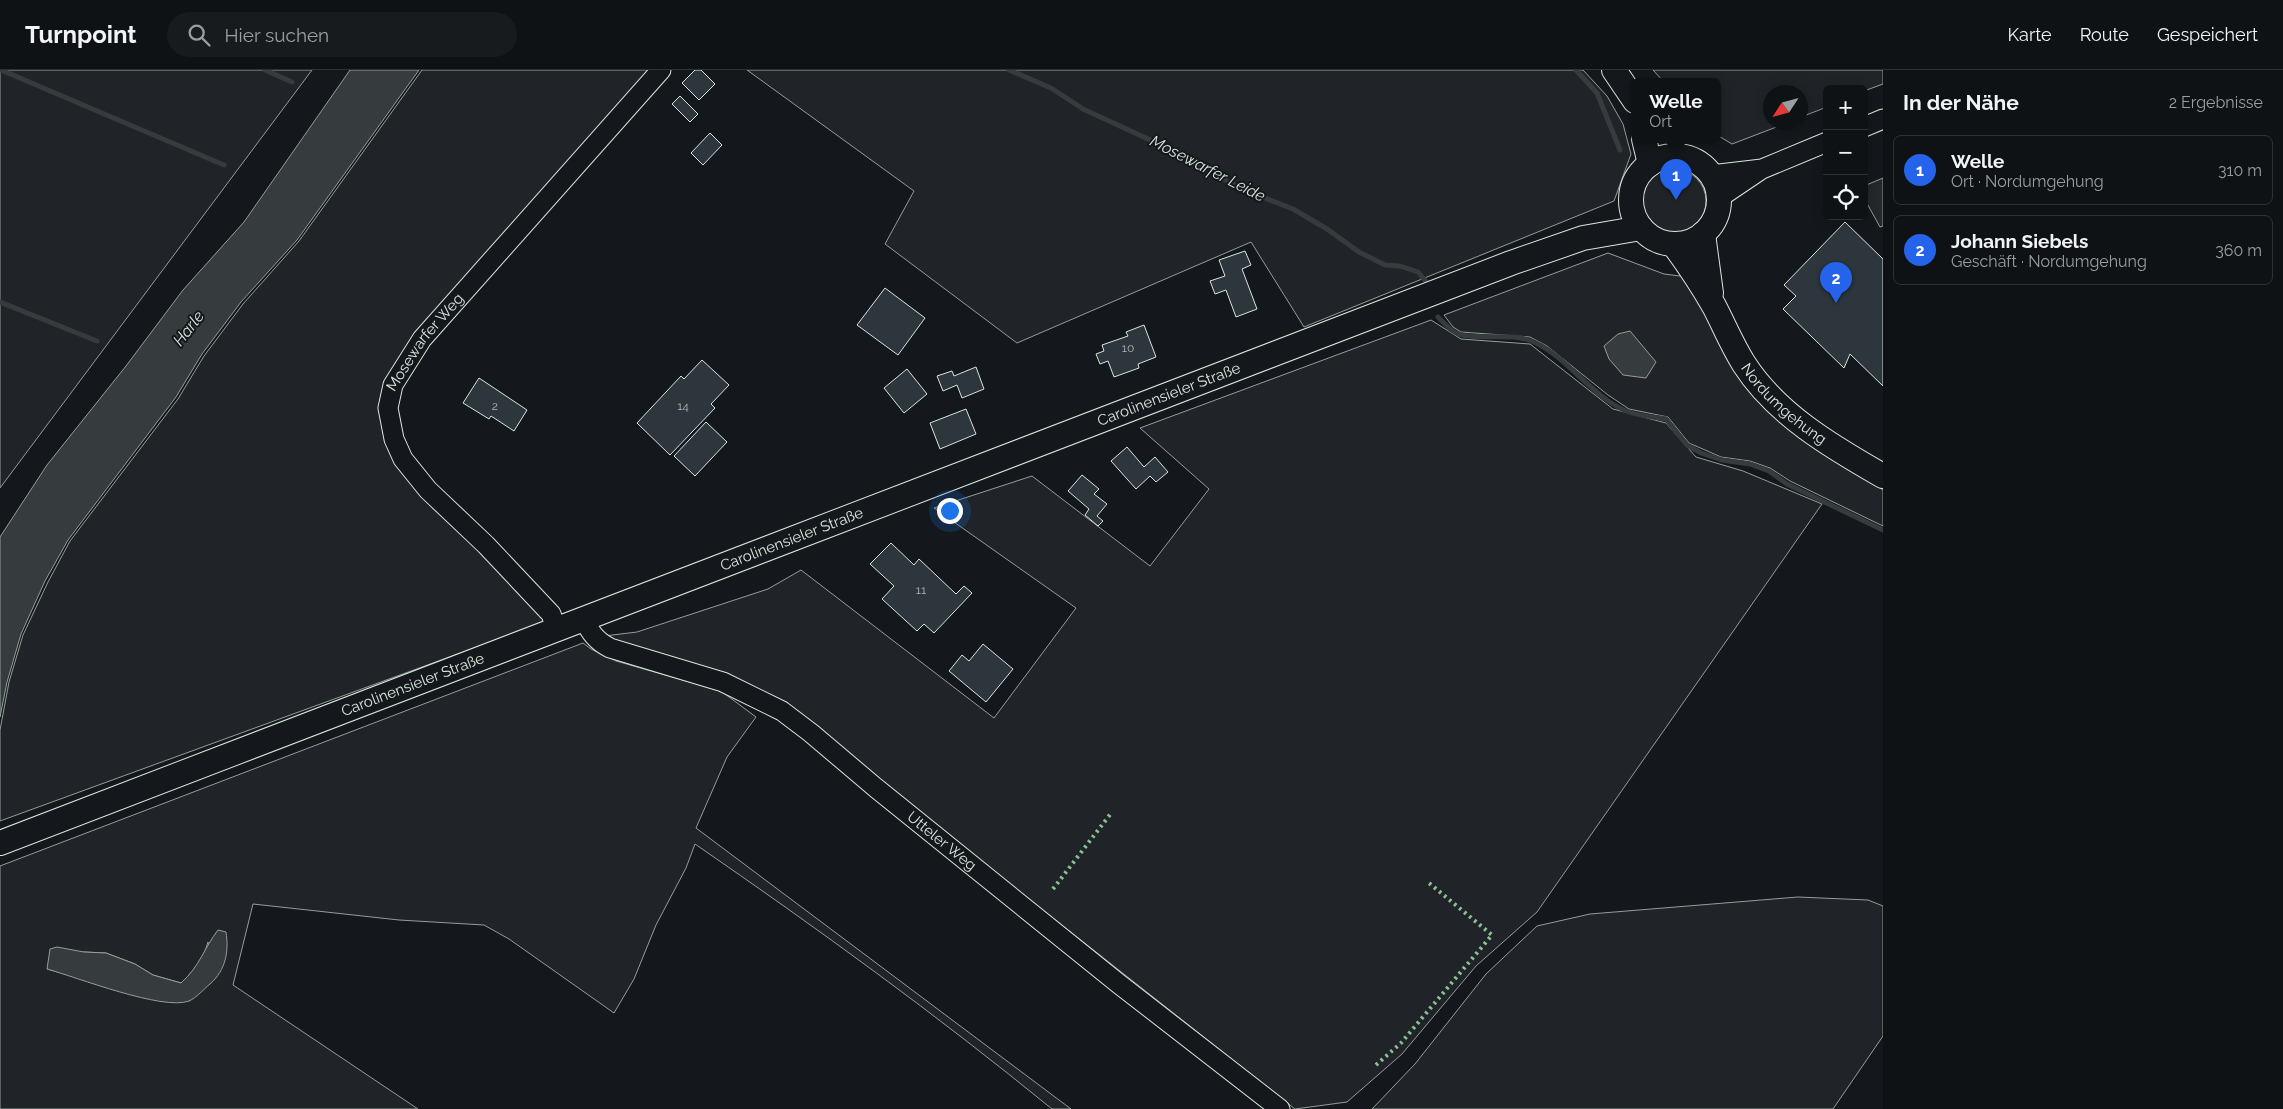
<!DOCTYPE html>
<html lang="de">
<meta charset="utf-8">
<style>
body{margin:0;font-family:Raleway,sans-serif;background:#181b1e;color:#f1f3f6}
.controls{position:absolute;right:15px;top:15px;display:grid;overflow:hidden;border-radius:8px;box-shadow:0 2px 12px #0003}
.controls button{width:45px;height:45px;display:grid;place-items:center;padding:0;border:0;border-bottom:1px solid #2f3234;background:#0f1215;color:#f1f3f6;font:25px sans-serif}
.compass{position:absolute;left:1763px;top:15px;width:45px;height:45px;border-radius:50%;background:#0f1215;box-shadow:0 2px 12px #0003;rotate:234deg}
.you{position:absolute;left:949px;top:440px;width:18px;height:18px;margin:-12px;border:4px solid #fff;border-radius:50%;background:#1a73e8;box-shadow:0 0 0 8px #1a73e833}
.badge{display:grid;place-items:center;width:32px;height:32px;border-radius:50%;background:#2563eb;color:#fff;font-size:16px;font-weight:700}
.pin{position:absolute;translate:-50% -41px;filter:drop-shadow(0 1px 2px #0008)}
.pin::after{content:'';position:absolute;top:26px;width:18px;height:15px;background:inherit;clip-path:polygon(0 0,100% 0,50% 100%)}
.popup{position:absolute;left:1631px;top:8px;width:90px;height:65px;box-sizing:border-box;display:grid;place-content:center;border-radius:8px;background:#0f1215;filter:drop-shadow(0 1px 4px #0005);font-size:16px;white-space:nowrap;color:#9b9ea0}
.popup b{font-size:19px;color:#f1f3f6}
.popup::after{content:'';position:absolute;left:50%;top:100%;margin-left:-10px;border:10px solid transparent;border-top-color:#0f1215}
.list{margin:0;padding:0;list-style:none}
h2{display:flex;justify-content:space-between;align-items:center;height:65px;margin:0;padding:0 20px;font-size:21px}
h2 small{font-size:16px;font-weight:400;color:#9b9ea0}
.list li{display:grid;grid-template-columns:32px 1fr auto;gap:15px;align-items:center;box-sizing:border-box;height:70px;margin:0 10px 10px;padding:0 10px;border:1px solid #2f3234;border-radius:8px}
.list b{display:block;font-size:19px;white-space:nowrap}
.list p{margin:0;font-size:16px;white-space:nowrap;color:#9b9ea0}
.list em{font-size:16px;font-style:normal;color:#9b9ea0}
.icon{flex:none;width:28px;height:28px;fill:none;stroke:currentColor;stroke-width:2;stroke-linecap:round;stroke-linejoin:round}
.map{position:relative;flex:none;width:1883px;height:1039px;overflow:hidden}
header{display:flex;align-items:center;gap:30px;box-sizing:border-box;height:70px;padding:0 25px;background:#0f1215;border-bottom:1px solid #2f3234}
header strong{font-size:24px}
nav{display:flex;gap:28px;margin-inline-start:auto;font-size:18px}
.search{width:350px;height:45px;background:#181b1e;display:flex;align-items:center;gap:12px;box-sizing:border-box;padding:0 18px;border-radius:28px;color:#9b9ea0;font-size:19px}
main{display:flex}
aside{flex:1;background:#0f1215}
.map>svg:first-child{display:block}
.green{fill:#202428;stroke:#939e99;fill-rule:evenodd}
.parking{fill:#24282b;stroke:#939e99}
.water{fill:#363b3e;stroke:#939e99}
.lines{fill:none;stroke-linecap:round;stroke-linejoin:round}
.stream{stroke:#363b3e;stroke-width:5}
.building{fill:#2c363c;stroke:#d8e6dc}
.minor-casing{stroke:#d8e6dc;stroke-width:21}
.major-casing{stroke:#d8e6dc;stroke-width:26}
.minor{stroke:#14181c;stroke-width:19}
.major{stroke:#14181c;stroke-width:24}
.hedge{stroke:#8ac095;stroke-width:4;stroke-dasharray:2.5 4;stroke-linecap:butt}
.labels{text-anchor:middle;stroke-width:4;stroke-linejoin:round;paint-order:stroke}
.number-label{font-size:12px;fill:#adbab4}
.street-label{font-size:15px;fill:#d8e6dc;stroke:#14181c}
.water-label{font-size:16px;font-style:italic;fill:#d8e6dc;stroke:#14181c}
</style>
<header>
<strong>Turnpoint</strong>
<div class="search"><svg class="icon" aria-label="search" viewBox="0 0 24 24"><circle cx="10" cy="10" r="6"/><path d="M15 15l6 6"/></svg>Hier suchen</div>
<nav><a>Karte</a><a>Route</a><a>Gespeichert</a></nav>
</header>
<main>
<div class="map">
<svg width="1883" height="1039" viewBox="0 0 1883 1039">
<rect width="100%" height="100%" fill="#14181c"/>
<!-- green -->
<path class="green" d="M 0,0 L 312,0 L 0,418 Z
M 422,0 L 655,0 L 421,262 L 382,336 L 398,392 L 548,551 L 0,751 L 0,660 L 9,612 L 23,565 L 48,512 L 70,471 L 178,329 L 204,286 L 243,234 L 299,171 Z
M 747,0 L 1583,0 L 1607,26 L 1623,54 L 1631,84 L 1614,131 L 1304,257 L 1251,172 L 1017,273 L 885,174 L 914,121 Z
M 1653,0 L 1883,0 L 1883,14 L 1864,21 L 1864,19 L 1827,19 L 1827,37 L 1801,47 L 1800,22 L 1770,22 L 1770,52 L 1787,53 L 1732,74 L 1717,65 L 1717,11 L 1663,11 Z
M1642 131a32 32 0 1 1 64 0a32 32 0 1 1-64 0Z
M 1608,183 L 1664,204 L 1688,207 L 1738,304 L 1849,400 L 1883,420 L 1883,456 L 1790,411 L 1770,398 L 1750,391 L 1721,387 L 1689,373 L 1668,347 L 1629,339 L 1608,325 L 1547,276 L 1530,267 L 1461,262 L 1453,257 L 1444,245 Z
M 1431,250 L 1461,269 L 1530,274 L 1613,339 L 1666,353 L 1696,387 L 1743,401 L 1822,434 L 1537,842 L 1476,896 L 1402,984 L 1347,1032 L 1295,1039 L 784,636 L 604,566 L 637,562 L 768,519 L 801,500 L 994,648 L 1076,538 L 934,438 L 1032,406 L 1150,496 L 1209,419 L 1140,358 Z
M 583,573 L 591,579 L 616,591 L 721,621 L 756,647 L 727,687 L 696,758 L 1071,1039 L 1052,1039 C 937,945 817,858 695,774 L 686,798 L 656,855 L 634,909 L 614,943 L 509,869 L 484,855 L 399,850 L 253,834 L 233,915 L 418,1039 L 0,1039 L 0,796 ZM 208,872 L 216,908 L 189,931 L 93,912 L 47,899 L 84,882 L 106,883 L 135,894 L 153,905 L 181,913 C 194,901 203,889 208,872 Z
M 1798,827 L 1868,830 L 1883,836 L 1883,966 L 1833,1039 L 1372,1039 L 1415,994 L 1486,904 L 1537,856 L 1590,844 Z"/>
<!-- parking -->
<path class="parking" d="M 1883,108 L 1883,156 L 1880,157 L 1864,128 L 1864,116 Z"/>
<!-- water -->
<path class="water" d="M 350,0 L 419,0 L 297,170 L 241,232 L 202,284 L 176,327 L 68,470 L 45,511 L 21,564 L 7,612 L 0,647 L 0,467 L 47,395 L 126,296 L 183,220 L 244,152 Z
M 1630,261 L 1656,292 L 1646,308 L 1623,305 L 1609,289 L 1604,276 L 1618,264 Z
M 218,860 L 226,862 C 229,881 226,900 210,914 C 204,919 196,928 189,931 C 163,941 76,907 47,899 L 50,879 L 57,877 L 84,882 L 106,883 L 135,894 L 153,905 L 181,913 C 200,896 204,878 218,860 Z"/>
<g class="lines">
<!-- stream -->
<path class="stream" d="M 1,0 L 224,95
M 265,0 L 292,12
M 1009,0 L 1051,18 L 1083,39 L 1172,80 L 1242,119 L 1293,139 L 1327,159 L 1359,182 L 1385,195 L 1400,196 L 1418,202 L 1428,214
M 1576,0 L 1597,23 L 1620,80
M 0,232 L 97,271
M 1438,247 C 1445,254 1452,263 1462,265 C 1485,270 1511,262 1534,272 C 1569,288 1593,329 1629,342 C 1641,346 1654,347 1666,349 L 1687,375 L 1701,383 L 1722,390 L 1750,394 L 1769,401 L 1787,414 L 1883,460"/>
</g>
<!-- building -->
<path class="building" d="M 695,0 L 701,0 L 715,14 L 699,30 L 682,13 Z
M 680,26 L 698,44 L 690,52 L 672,34 Z
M 710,63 L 722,75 L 703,95 L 691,83 Z
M 1845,152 L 1883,189 L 1883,316 L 1850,284 L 1844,298 L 1783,239 L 1796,226 L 1784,215 Z
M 1245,181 L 1251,195 L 1242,199 L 1257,239 L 1236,247 L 1226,220 L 1215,224 L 1210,211 L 1225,206 L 1219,190 Z
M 885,218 L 925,248 L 898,285 L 857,255 Z
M 1144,255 L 1156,287 L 1138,294 L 1139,298 L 1114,307 L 1108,291 L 1100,294 L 1096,284 L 1104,281 L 1102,275 L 1128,266 L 1126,262 Z
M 702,290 L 729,315 L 711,334 L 715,338 L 670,385 L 637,353 L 681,306 L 684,309 Z
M 976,297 L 984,319 L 962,328 L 957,315 L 943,321 L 937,306 L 952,301 L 954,306 Z
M 907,299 L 927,324 L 904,343 L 884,318 Z
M 479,308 L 527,340 L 514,361 L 491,346 L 489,349 L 463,333 Z
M 966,339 L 976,364 L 940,379 L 930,353 Z
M 706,352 L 727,372 L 695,406 L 674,386 Z
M 1127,377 L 1144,397 L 1155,387 L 1168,402 L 1156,412 L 1150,406 L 1136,419 L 1111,391 Z
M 1082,405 L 1099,419 L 1094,424 L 1107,434 L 1097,446 L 1103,451 L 1098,456 L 1085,445 L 1089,439 L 1068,421 Z
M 891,473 L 914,495 L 919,489 L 956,524 L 964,516 L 972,523 L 934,563 L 924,554 L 917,561 L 882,529 L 894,516 L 870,494 Z
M 983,574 L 1013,599 L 986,632 L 949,601 L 962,585 L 969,591 Z"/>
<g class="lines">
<defs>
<g id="minor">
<path d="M 1864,57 L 1883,49"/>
<path d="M 1711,105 L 1762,99 L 1827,72"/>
<path d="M 1719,128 L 1759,101"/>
<path id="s1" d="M 583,548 C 590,562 596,571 610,578 L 723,612 L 782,641 L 811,663 L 876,718 L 1119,914 L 1280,1039"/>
<path id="s2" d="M 556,558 L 551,544 L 486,475 L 428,420 L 403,389 L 394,369 L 388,338 L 393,315 L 422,269 L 661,0"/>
</g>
<g id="major">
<path d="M 1614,0 L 1635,31"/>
<path d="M 1644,69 L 1650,94"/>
<circle cx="1675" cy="130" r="44"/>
<path d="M 1703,164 L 1711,223"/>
<path id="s3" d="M 1674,175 C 1688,194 1702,215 1714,236 C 1724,255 1732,275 1744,294 C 1776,344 1832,377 1883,406"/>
<path id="s4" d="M 0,773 L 1511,193 L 1583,168 L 1641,158"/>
</g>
</defs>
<!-- minor casing -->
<use href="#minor" class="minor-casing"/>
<!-- major casing -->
<use href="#major" class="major-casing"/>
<!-- minor -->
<use href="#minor" class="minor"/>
<!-- major -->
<use href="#major" class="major"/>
<!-- hedge -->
<path class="hedge" d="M 1053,819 L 1112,742
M 1376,995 L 1401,973 L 1492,865 L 1429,813"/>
</g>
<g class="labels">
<!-- number labels -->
<g class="number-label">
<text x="1128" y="282">10</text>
<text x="495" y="340">2</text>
<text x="683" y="340">14</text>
<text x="921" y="524">11</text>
</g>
<!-- street labels -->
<g class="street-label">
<text dy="5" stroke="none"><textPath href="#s2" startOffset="360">Mosewarfer Weg</textPath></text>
<text dy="5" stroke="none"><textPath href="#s4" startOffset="1252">Carolinensieler Straße</textPath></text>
<text dy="5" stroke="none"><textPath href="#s3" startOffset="195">Nordumgehung</textPath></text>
<text dy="5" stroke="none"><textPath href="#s4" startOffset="848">Carolinensieler Straße</textPath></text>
<text dy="5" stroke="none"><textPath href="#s4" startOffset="442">Carolinensieler Straße</textPath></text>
<text dy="5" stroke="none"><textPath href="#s1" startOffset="431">Utteler Weg</textPath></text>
</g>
<!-- water labels -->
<g class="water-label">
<text transform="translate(1208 98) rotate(27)" y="6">Mosewarfer Leide</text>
<text transform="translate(188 258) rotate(-52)" y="6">Harle</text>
</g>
</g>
</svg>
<div class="controls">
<button>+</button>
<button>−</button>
<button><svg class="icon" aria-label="locate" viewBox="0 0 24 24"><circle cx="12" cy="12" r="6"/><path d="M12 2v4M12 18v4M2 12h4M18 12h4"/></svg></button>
</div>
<svg class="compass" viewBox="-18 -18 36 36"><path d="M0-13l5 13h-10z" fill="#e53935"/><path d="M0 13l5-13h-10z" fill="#9b9ea0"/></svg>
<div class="you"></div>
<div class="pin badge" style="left:1676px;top:130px">1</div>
<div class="popup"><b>Welle</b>Ort</div>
<div class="pin badge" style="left:1836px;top:233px">2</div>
</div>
<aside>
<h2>In der Nähe<small>2 Ergebnisse</small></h2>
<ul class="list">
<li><span class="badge">1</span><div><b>Welle</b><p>Ort · Nordumgehung</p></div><em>310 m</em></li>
<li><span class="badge">2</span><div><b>Johann Siebels</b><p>Geschäft · Nordumgehung</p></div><em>360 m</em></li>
</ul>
</aside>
</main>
